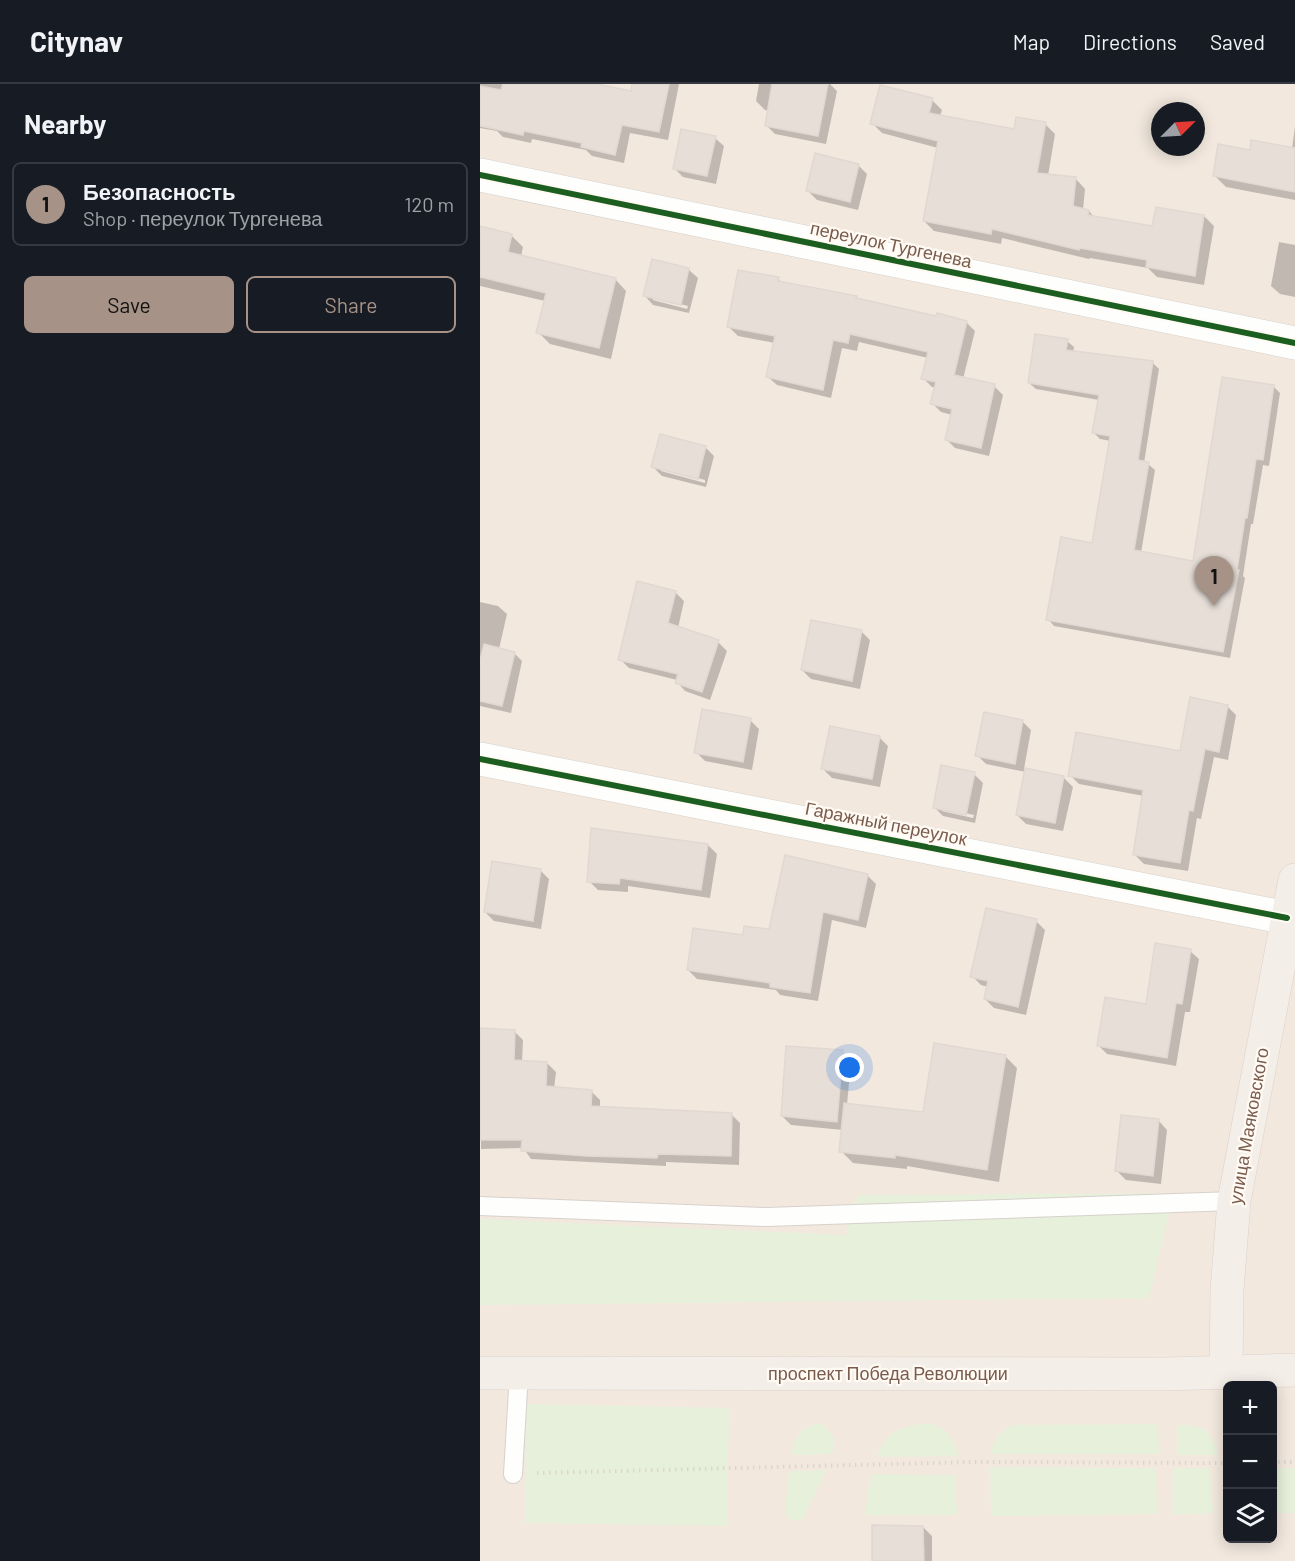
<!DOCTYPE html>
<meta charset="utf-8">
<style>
body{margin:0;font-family:Barlow,sans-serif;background:#20242c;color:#f1f3f6}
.controls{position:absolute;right:18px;bottom:18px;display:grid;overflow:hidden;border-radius:9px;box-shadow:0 3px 15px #0003}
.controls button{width:54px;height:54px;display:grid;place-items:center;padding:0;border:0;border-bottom:2px solid #363941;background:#171b24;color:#f1f3f6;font:30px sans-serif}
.compass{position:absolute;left:671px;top:18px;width:54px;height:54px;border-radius:50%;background:#171b24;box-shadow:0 3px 15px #0003;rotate:66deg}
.you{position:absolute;left:370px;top:984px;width:21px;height:21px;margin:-15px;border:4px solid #fff;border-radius:50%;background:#1a73e8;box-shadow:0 0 0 9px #1a73e833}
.badge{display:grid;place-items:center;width:39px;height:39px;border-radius:50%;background:#a69286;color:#111;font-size:20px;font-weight:700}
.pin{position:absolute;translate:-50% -50px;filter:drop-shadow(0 2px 3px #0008)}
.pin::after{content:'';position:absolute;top:32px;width:21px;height:18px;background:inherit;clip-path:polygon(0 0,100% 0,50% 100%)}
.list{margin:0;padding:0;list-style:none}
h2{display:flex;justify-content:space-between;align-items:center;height:78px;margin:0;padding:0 24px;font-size:26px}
h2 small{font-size:20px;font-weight:400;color:#9ea1a6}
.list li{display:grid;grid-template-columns:39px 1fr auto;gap:18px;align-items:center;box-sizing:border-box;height:84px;margin:0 12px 12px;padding:0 12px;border:2px solid #363941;border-radius:9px}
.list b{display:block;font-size:22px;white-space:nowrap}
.list p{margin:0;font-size:20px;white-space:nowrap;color:#9ea1a6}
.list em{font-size:20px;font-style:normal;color:#9ea1a6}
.actions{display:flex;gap:12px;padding:18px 24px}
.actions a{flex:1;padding:14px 0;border:2px solid #a69286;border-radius:9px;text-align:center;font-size:21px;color:#a69286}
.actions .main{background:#a69286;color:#111}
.icon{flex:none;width:33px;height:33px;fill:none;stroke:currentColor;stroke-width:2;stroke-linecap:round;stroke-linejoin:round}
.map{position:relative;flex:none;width:815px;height:1477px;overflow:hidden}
header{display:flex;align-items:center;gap:36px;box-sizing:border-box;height:84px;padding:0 30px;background:#171b24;border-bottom:2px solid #363941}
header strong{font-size:28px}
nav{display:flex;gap:33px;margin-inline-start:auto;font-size:21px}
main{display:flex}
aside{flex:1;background:#171b24}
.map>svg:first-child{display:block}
.residential{fill:#f2e8de;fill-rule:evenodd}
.green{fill:#e7f0db}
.shadow{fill:#0003;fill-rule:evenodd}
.building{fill:#e6ded7;stroke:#e2d8d2;stroke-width:1.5}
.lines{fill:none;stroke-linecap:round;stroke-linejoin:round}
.service-casing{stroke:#d7d1cb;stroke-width:20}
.minor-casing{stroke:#d7d1cb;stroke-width:34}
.primary-casing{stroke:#dad1cc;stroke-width:34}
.path{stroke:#dcd5d0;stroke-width:4;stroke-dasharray:1.5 4.5;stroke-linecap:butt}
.service{stroke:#fefefd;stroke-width:18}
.minor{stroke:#fefefd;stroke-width:33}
.primary{stroke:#f3eee8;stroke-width:33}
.cycleway-casing{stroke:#fffaf3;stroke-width:10}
.cycleway{stroke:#1b5e20;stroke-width:6}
.labels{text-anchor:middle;stroke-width:4.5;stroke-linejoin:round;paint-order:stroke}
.street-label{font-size:18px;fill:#7a5c4d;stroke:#fffaf3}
</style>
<header>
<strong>Citynav</strong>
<nav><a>Map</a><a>Directions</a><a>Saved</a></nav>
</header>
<main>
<aside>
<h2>Nearby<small></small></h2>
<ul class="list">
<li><span class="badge">1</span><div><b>Безопасность</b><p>Shop · переулок Тургенева</p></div><em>120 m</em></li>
</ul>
<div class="actions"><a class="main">Save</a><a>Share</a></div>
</aside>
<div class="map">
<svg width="815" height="1477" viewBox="0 0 815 1477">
<rect width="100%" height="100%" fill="#f9f5f0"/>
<!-- residential -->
<path class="residential" d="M 0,0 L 815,0 L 815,1477 L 0,1477 ZM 680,27 L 716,27 L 716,63 L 680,63 ZM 748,1302 L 792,1302 L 792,1454 L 748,1454 Z"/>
<!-- green -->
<path class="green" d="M 694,1109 L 669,1214 L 0,1221 L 0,1135 L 365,1151 L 378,1111 Z
M 46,1320 L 249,1324 L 247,1442 L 45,1439 Z
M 341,1339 L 352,1350 L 355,1361 L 351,1370 L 312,1371 C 314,1352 322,1342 341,1339 Z
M 449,1339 C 468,1345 474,1354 479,1372 L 397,1373 C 409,1345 421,1342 449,1339 Z
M 678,1340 L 679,1370 L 511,1370 C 514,1354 519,1346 534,1341 Z
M 697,1341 C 724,1341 731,1343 738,1371 L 697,1371 Z
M 510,1383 L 676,1384 L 677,1430 L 511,1432 Z
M 693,1384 L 730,1384 L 733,1429 L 694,1431 Z
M 795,1384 L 815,1384 L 815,1429 L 795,1429 Z
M 346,1386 L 323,1435 L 312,1437 L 305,1429 L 309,1387 Z
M 392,1390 L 475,1391 L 477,1431 L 385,1431 L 388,1407 Z"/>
<!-- shadow -->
<path class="shadow" d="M 0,0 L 110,0 L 152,9 L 154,0 L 199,0 L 188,56 L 150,49 L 144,79 L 112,72 L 106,66 L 52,55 L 51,59 L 23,53 L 17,47 L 0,44 Z
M 279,0 L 350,0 L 357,7 L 346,60 L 295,50 L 286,41 L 289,27 L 285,26 L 276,17 Z
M 452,16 L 462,26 L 460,32 L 535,47 L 565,40 L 575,50 L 568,92 L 595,94 L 605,105 L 603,126 L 609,127 L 615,134 L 674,144 L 724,132 L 734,142 L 724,201 L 677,193 L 668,184 L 610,174 L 609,175 L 522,154 L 521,160 L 454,147 L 444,137 L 458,64 L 402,49 L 392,39 Z
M 815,42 L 815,116 L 746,103 L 734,91 L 812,65 Z
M 235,54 L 244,62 L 236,100 L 203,93 L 194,84 Z
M 378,81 L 387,90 L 378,126 L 337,116 L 328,107 Z
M 0,143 L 31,151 L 43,163 L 41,173 L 135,195 L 146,207 L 131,275 L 70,260 L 58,248 L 65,217 L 0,202 Z
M 799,158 L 815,161 L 815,213 L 800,210 L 791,202 Z
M 209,186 L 218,194 L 209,229 L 173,221 L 165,212 ZM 173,213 L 208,222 L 207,225 L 173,216 Z
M 298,195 L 303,199 L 376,213 L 379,216 L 457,234 L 486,238 L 495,247 L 483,295 L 514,302 L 523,311 L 509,372 L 475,364 L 466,355 L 472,331 L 461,328 L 452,319 L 456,304 L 452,303 L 443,294 L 448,274 L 379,258 L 377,267 L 362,264 L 351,314 L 297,301 L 288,293 L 295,259 L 258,252 L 249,243 Z
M 587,257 L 594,263 L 593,269 L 672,278 L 679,285 L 664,379 L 668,380 L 675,386 L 661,469 L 714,479 L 793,302 L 800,309 L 789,382 L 783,381 L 773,440 L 771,440 L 763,492 L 765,494 L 750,574 L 574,542 L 568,535 L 614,460 L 631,357 L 620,355 L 614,349 L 619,316 L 556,305 L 549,299 Z
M 225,363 L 234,372 L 226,403 L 182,392 L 173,383 ZM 181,384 L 225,396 L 225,399 L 181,387 Z
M 195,508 L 204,517 L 198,544 L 238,558 L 247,567 L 230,616 L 205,607 L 197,598 L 197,596 L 149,584 L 140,575 Z
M 0,518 L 18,522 L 27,530 L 19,565 L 34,569 L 42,577 L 31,629 L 0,622 Z
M 381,547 L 390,556 L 380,605 L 331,595 L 322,586 Z
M 747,622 L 756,631 L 748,676 L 734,673 L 721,735 L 717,734 L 708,787 L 664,780 L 655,771 L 664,712 L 599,700 L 590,691 L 701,669 Z
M 270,636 L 279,645 L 272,686 L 225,677 L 216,668 Z
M 542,637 L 551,646 L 544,685 L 584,694 L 593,703 L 583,747 L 546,740 L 537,731 L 546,688 L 506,680 L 497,671 Z
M 399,653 L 408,662 L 400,703 L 352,694 L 343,685 Z
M 494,690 L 503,699 L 495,739 L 463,732 L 454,723 ZM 462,724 L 494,731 L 493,734 L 462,727 Z
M 113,746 L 228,761 L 237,770 L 230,814 L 148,802 L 148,808 L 118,806 L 109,797 Z
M 60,786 L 69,795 L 61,845 L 14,837 L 5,828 Z
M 387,791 L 396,800 L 386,844 L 352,836 L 338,917 L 300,911 L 296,906 L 217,895 L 208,886 L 264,853 L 290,847 Z
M 556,837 L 565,846 L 546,931 L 514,924 L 505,915 L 508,903 L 501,901 L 492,892 Z
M 710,867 L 719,875 L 710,928 L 705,928 L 696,982 L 627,970 L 618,961 L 667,922 Z
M 34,947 L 43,956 L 42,978 L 67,979 L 76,988 L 74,1005 L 111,1007 L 120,1016 L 120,1024 L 251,1030 L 260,1039 L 259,1081 L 186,1078 L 186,1082 L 51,1075 L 43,1064 L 1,1065 L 0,968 Z
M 362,968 L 371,977 L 367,1021 L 444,1029 L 525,972 L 537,984 L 519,1098 L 427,1082 L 427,1085 L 373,1079 L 361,1067 L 363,1046 L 311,1041 L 302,1032 Z
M 679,1037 L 687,1046 L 681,1100 L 646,1096 L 637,1087 Z
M 393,1443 L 443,1443 L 452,1452 L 452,1477 L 393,1477 Z"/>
<!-- building -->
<path class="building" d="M 23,0 L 117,0 L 151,7 L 152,0 L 189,0 L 179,48 L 142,41 L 135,71 L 101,63 L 102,59 L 44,47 L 43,51 L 0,42 L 0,2 L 21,6 Z
M 292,0 L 348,0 L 338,52 L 285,42 Z
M 400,1 L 453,14 L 449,29 L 534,45 L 536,33 L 566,38 L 557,89 L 596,93 L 593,122 L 609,126 L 608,131 L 672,142 L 676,123 L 724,131 L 715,192 L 666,183 L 667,176 L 600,164 L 599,166 L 512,145 L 511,150 L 443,137 L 458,57 L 390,40 Z
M 201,45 L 236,52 L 227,92 L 193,85 Z
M 771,56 L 815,64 L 815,108 L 733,92 L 738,60 L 770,66 Z
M 335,69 L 379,80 L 370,118 L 326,107 Z
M 0,142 L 32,150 L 28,168 L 136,194 L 119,264 L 56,249 L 66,209 L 0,193 Z
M 172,175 L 209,184 L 201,221 L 163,212 Z
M 258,186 L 299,193 L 298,197 L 377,212 L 376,214 L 456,232 L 457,229 L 487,237 L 474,291 L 515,300 L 501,364 L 465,356 L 472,325 L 450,320 L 456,298 L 441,295 L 448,268 L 370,250 L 368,259 L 353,256 L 343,306 L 286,293 L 295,252 L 247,243 Z
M 555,250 L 588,255 L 586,266 L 673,277 L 658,376 L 669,378 L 654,466 L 713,477 L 742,293 L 794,301 L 783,376 L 776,375 L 767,434 L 765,434 L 757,486 L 759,486 L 743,568 L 566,536 L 581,453 L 612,459 L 630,352 L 612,349 L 619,311 L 548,299 Z
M 180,350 L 226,362 L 218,395 L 171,383 Z
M 157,497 L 196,507 L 188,539 L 239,556 L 222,608 L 195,599 L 198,590 L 138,576 Z
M 331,536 L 382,546 L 372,597 L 321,586 Z
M 4,560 L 35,568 L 22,622 L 0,617 L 0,576 Z
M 710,613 L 748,621 L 739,668 L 725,665 L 713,727 L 709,726 L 700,779 L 653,771 L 663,706 L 588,692 L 596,648 L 700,667 Z
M 222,625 L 271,634 L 263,678 L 214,669 Z
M 504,628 L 543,636 L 535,680 L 495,672 Z
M 350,642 L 400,652 L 392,695 L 341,685 Z
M 461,681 L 495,688 L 486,731 L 453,724 Z
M 545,684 L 584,692 L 575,739 L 536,731 Z
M 111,744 L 228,760 L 221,806 L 140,794 L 139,800 L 107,798 Z
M 305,771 L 388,790 L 378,836 L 343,828 L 330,909 L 290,903 L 290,899 L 207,886 L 213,844 L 263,851 L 264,842 L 289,845 Z
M 12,777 L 61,785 L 53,837 L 4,828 Z
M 506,824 L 557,835 L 538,923 L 504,915 L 508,897 L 490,893 Z
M 675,859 L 711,865 L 702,920 L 696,919 L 687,974 L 617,962 L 625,913 L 666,920 Z
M 0,944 L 35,946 L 34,976 L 67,978 L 66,1002 L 112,1006 L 111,1022 L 252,1029 L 251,1072 L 178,1070 L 177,1074 L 107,1072 L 41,1067 L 42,1056 L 0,1056 Z
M 454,959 L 526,971 L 507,1086 L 415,1071 L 415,1074 L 359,1068 L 364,1019 L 443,1028 Z
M 306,962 L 363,966 L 357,1038 L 301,1032 Z
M 641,1031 L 679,1035 L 673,1092 L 635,1087 Z
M 392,1441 L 443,1442 L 444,1477 L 392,1477 Z"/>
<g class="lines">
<defs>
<path id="service" d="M 0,1122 L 287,1133 L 754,1117
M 33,1390 L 39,1289"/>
<path id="minor" d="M 0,91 L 815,259
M 0,675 L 807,834"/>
<path id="primary" d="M 0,1289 L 687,1290 L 815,1286
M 746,1289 L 747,1207 L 754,1117 L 815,796"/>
</defs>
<!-- service casing -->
<use href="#service" class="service-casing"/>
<!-- minor casing -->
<use href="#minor" class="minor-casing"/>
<!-- primary casing -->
<use href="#primary" class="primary-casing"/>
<!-- path -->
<path class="path" d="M 792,1378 L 815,1378
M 57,1389 L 493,1378 L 748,1379"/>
<!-- service -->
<use href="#service" class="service"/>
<!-- minor -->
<use href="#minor" class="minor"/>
<!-- primary -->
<use href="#primary" class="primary"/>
<defs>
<path id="cycleway" d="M 0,91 L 815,259
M 0,675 L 807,834"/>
</defs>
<!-- cycleway casing -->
<use href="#cycleway" class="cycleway-casing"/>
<!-- cycleway -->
<use href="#cycleway" class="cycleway"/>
</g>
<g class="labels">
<!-- street labels -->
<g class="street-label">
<text transform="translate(411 161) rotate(12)" y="6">переулок Тургенева</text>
<text transform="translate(406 740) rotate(11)" y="6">Гаражный переулок</text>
<text transform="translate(769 1042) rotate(-80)" y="6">улица Маяковского</text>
<text x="408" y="1296">проспект Победа Революции</text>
</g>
</g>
</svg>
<div class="controls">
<button>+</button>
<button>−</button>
<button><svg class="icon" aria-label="layers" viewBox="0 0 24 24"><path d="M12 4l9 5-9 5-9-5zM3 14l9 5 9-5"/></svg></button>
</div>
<svg class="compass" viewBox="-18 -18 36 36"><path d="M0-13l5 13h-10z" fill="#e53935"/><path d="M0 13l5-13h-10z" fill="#9ea1a6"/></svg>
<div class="you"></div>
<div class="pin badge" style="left:734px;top:522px">1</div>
</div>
</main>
